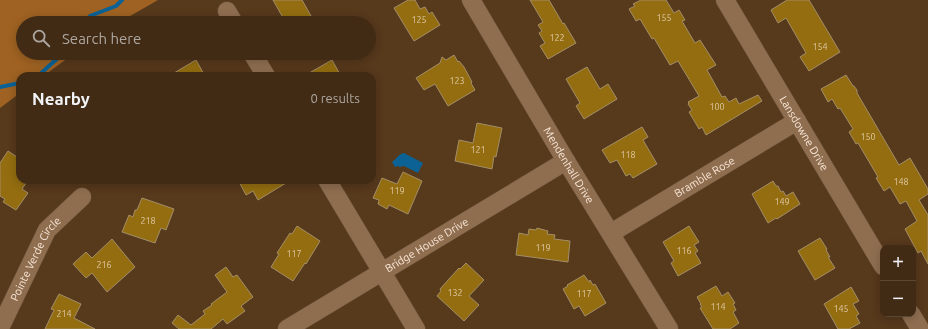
<!DOCTYPE html>
<meta charset="utf-8">
<style>
body{margin:0;font-family:Ubuntu,sans-serif;background:#48331e;color:#f1f3f6}
.controls{position:absolute;right:12px;bottom:12px;display:grid;overflow:hidden;border-radius:8px;box-shadow:0 2px 10px #0003}
.controls button{width:36px;height:36px;display:grid;place-items:center;padding:0;border:0;border-bottom:1px solid #5a4734;background:#412b15;color:#f1f3f6;font:20px sans-serif}
.list{margin:0;padding:0;list-style:none}
h2{display:flex;justify-content:space-between;align-items:center;height:52px;margin:0;padding:0 16px;font-size:17px}
h2 small{font-size:13px;font-weight:400;color:#aea7a0}
.icon{flex:none;width:22px;height:22px;fill:none;stroke:currentColor;stroke-width:2;stroke-linecap:round;stroke-linejoin:round}
.map{position:relative;flex:none;width:928px;height:329px;overflow:hidden}
.search{position:absolute;background:#412b15;box-shadow:0 2px 10px #0003;left:16px;top:16px;width:360px;height:44px;display:flex;align-items:center;gap:10px;box-sizing:border-box;padding:0 14px;border-radius:22px;color:#aea7a0;font-size:15px}
.panel{position:absolute;background:#412b15;box-shadow:0 2px 10px #0003;left:16px;top:72px;width:360px;height:112px;border-radius:12px}
.map>svg:first-child{display:block}
.forest{fill:#9f6222}
.water{fill:#0c6295}
.lines{fill:none;stroke-linecap:round;stroke-linejoin:round}
.stream{stroke:#0c6295;stroke-width:4}
.building{fill:#936d10;stroke:#a38e67}
.minor-casing{stroke:#70573e;stroke-width:19}
.minor{stroke:#8f6e50;stroke-width:18}
.labels{text-anchor:middle;stroke-width:3;stroke-linejoin:round;paint-order:stroke}
.number-label{font-size:9px;fill:#e0c8a5}
.street-label{font-size:11px;fill:#fae7d7;stroke:#57391c}
</style>
<div class="map">
<svg width="928" height="329" viewBox="0 0 928 329">
<rect width="100%" height="100%" fill="#57391c"/>
<!-- forest -->
<path class="forest" d="M 0,0 L 158,0 L 118,23 L 23,23 L 23,53 L 75,53 L 43,76 L 20,76 L 20,93 L 0,108 Z"/>
<!-- water -->
<path class="water" d="M 404,153 L 423,163 L 418,173 L 404,166 L 399,167 L 398,166 L 395,167 L 392,162 C 397,159 398,154 404,153 Z"/>
<g class="lines">
<!-- stream -->
<path class="stream" d="M 84,23 L 90,16 L 116,6 L 122,0
M 38,76 L 60,56 L 62,53
M 0,87 L 20,83"/>
</g>
<!-- building -->
<path class="building" d="M 273,0 L 302,0 L 315,23 L 286,23 Z
M 408,0 L 415,0 L 420,9 L 425,7 L 429,14 L 432,12 L 440,25 L 414,41 L 394,8 Z
M 530,0 L 549,0 L 563,24 L 564,23 L 576,43 L 548,59 L 540,46 L 545,43 L 539,33 L 542,31 L 538,25 L 543,22 Z
M 641,0 L 666,0 L 674,13 L 679,10 L 685,20 L 682,21 L 695,43 L 700,40 L 716,65 L 707,70 L 722,97 L 725,96 L 729,102 L 736,98 L 739,104 L 758,95 L 762,101 L 706,135 L 702,127 L 699,129 L 689,112 L 692,110 L 688,104 L 689,103 L 688,102 L 699,96 L 678,61 L 670,65 L 654,38 L 652,39 L 640,19 L 636,21 L 629,9 L 635,6 L 633,4 Z
M 787,0 L 809,0 L 840,52 L 809,71 L 800,57 L 806,53 L 786,18 L 778,23 L 771,10 Z
M 454,55 L 458,62 L 459,61 L 464,67 L 472,82 L 471,83 L 475,90 L 448,106 L 435,84 L 424,90 L 416,78 L 440,63 L 442,57 L 446,60 Z
M 196,60 L 205,76 L 169,76 Z
M 332,60 L 341,76 L 304,76 Z
M 587,67 L 600,89 L 608,84 L 617,99 L 584,119 L 576,106 L 580,103 L 566,79 Z
M 846,75 L 853,86 L 854,86 L 857,90 L 857,93 L 899,165 L 910,158 L 928,189 L 928,194 L 919,200 L 928,215 L 928,264 L 921,251 L 918,253 L 905,229 L 917,221 L 906,201 L 900,204 L 890,187 L 884,191 L 876,178 L 878,177 L 858,143 L 856,144 L 849,132 L 853,129 L 840,108 L 838,109 L 832,99 L 828,102 L 821,89 Z
M 477,123 L 502,128 L 496,157 L 494,156 L 492,169 L 455,161 L 459,140 L 473,143 Z
M 642,127 L 648,137 L 643,140 L 657,164 L 633,178 L 630,174 L 626,176 L 617,160 L 610,163 L 602,150 Z
M 8,151 L 20,159 L 20,180 L 28,180 L 22,189 L 28,193 L 16,210 L 3,202 L 5,199 L 0,196 L 0,163 Z
M 403,172 L 422,181 L 408,214 L 389,205 L 387,209 L 378,204 L 379,200 L 373,198 L 382,178 L 397,184 Z
M 238,180 L 291,180 L 258,200 L 253,191 L 246,195 Z
M 773,181 L 776,186 L 778,186 L 781,192 L 783,191 L 786,196 L 793,192 L 800,204 L 777,219 L 776,218 L 768,223 L 752,194 Z
M 142,198 L 174,209 L 166,230 L 161,228 L 155,243 L 122,232 L 129,215 L 133,217 L 135,210 L 137,210 Z
M 297,226 L 320,241 L 306,264 L 305,263 L 293,281 L 271,267 L 279,254 L 277,253 L 290,233 L 292,234 Z
M 689,226 L 699,242 L 694,245 L 698,251 L 695,253 L 701,263 L 678,276 L 671,263 L 674,261 L 663,242 Z
M 537,228 L 548,231 L 547,234 L 555,235 L 554,239 L 570,241 L 568,262 L 516,255 L 519,233 L 528,235 L 529,229 L 536,230 Z
M 820,238 L 827,249 L 826,250 L 830,257 L 828,257 L 835,268 L 815,280 L 798,251 Z
M 112,239 L 135,267 L 107,292 L 92,273 L 86,278 L 73,264 L 86,252 L 92,258 Z
M 466,263 L 484,280 L 469,296 L 479,305 L 464,321 L 437,296 L 441,291 L 440,289 L 459,268 L 460,269 Z
M 226,267 L 233,277 L 237,275 L 253,297 L 241,306 L 245,311 L 227,324 L 223,319 L 211,329 L 179,329 L 172,323 L 178,315 L 191,325 L 205,314 L 203,311 L 212,305 L 211,304 L 227,292 L 215,275 Z
M 584,275 L 589,282 L 590,280 L 593,285 L 595,284 L 606,303 L 585,316 L 579,306 L 574,309 L 563,289 L 568,286 L 567,285 Z
M 716,286 L 722,296 L 728,292 L 735,303 L 733,304 L 736,310 L 733,312 L 739,323 L 730,329 L 713,329 L 700,308 L 702,307 L 700,304 L 701,304 L 697,297 Z
M 851,287 L 859,301 L 853,304 L 859,314 L 856,316 L 860,323 L 849,329 L 838,329 L 824,304 Z
M 59,294 L 81,304 L 74,318 L 95,329 L 45,329 L 54,310 L 51,309 Z"/>
<g class="lines">
<defs>
<g id="minor">
<path id="s1" d="M 471,0 L 566,161 L 669,329"/>
<path id="s2" d="M 725,0 L 883,266"/>
<path d="M 227,11 L 234,23"/>
<path d="M 252,53 L 266,76"/>
<path d="M 327,180 L 416,329"/>
<path id="s3" d="M 611,233 L 797,121"/>
<path d="M 911,314 L 920,329"/>
<path id="s4" d="M 0,328 L 47,230 L 82,197"/>
<path id="s5" d="M 287,329 L 566,161"/>
</g>
</defs>
<!-- minor casing -->
<use href="#minor" class="minor-casing"/>
<!-- minor -->
<use href="#minor" class="minor"/>
</g>
<g class="labels">
<!-- number labels -->
<g class="number-label">
<text x="664" y="21">155</text>
<text x="419" y="23">125</text>
<text x="557" y="41">122</text>
<text x="820" y="50">154</text>
<text x="457" y="84">123</text>
<text x="717" y="110">100</text>
<text x="868" y="140">150</text>
<text x="478" y="153">121</text>
<text x="628" y="158">118</text>
<text x="901" y="185">148</text>
<text x="397" y="194">119</text>
<text x="782" y="205">149</text>
<text x="148" y="224">218</text>
<text x="543" y="251">119</text>
<text x="684" y="254">116</text>
<text x="294" y="257">117</text>
<text x="104" y="268">216</text>
<text x="455" y="296">132</text>
<text x="584" y="297">117</text>
<text x="718" y="310">114</text>
<text x="841" y="312">145</text>
<text x="64" y="317">214</text>
</g>
<!-- street labels -->
<g class="street-label">
<text dy="4" stroke="none"><textPath href="#s2" startOffset="155">Lansdowne Drive</textPath></text>
<text dy="4" stroke="none"><textPath href="#s1" startOffset="192">Mendenhall Drive</textPath></text>
<text dy="4" stroke="none"><textPath href="#s3" startOffset="109">Bramble Rose</textPath></text>
<text dy="4" stroke="none"><textPath href="#s5" startOffset="163">Bridge House Drive</textPath></text>
<text dy="4" stroke="none"><textPath href="#s4" startOffset="78">Pointe Verde Circle</textPath></text>
</g>
</g>
</svg>
<div class="controls">
<button>+</button>
<button>−</button>
</div>
<div class="search"><svg class="icon" aria-label="search" viewBox="0 0 24 24"><circle cx="10" cy="10" r="6"/><path d="M15 15l6 6"/></svg>Search here</div>
<section class="panel">
<h2>Nearby<small>0 results</small></h2>
<ul class="list">
</ul>
</section>
</div>
